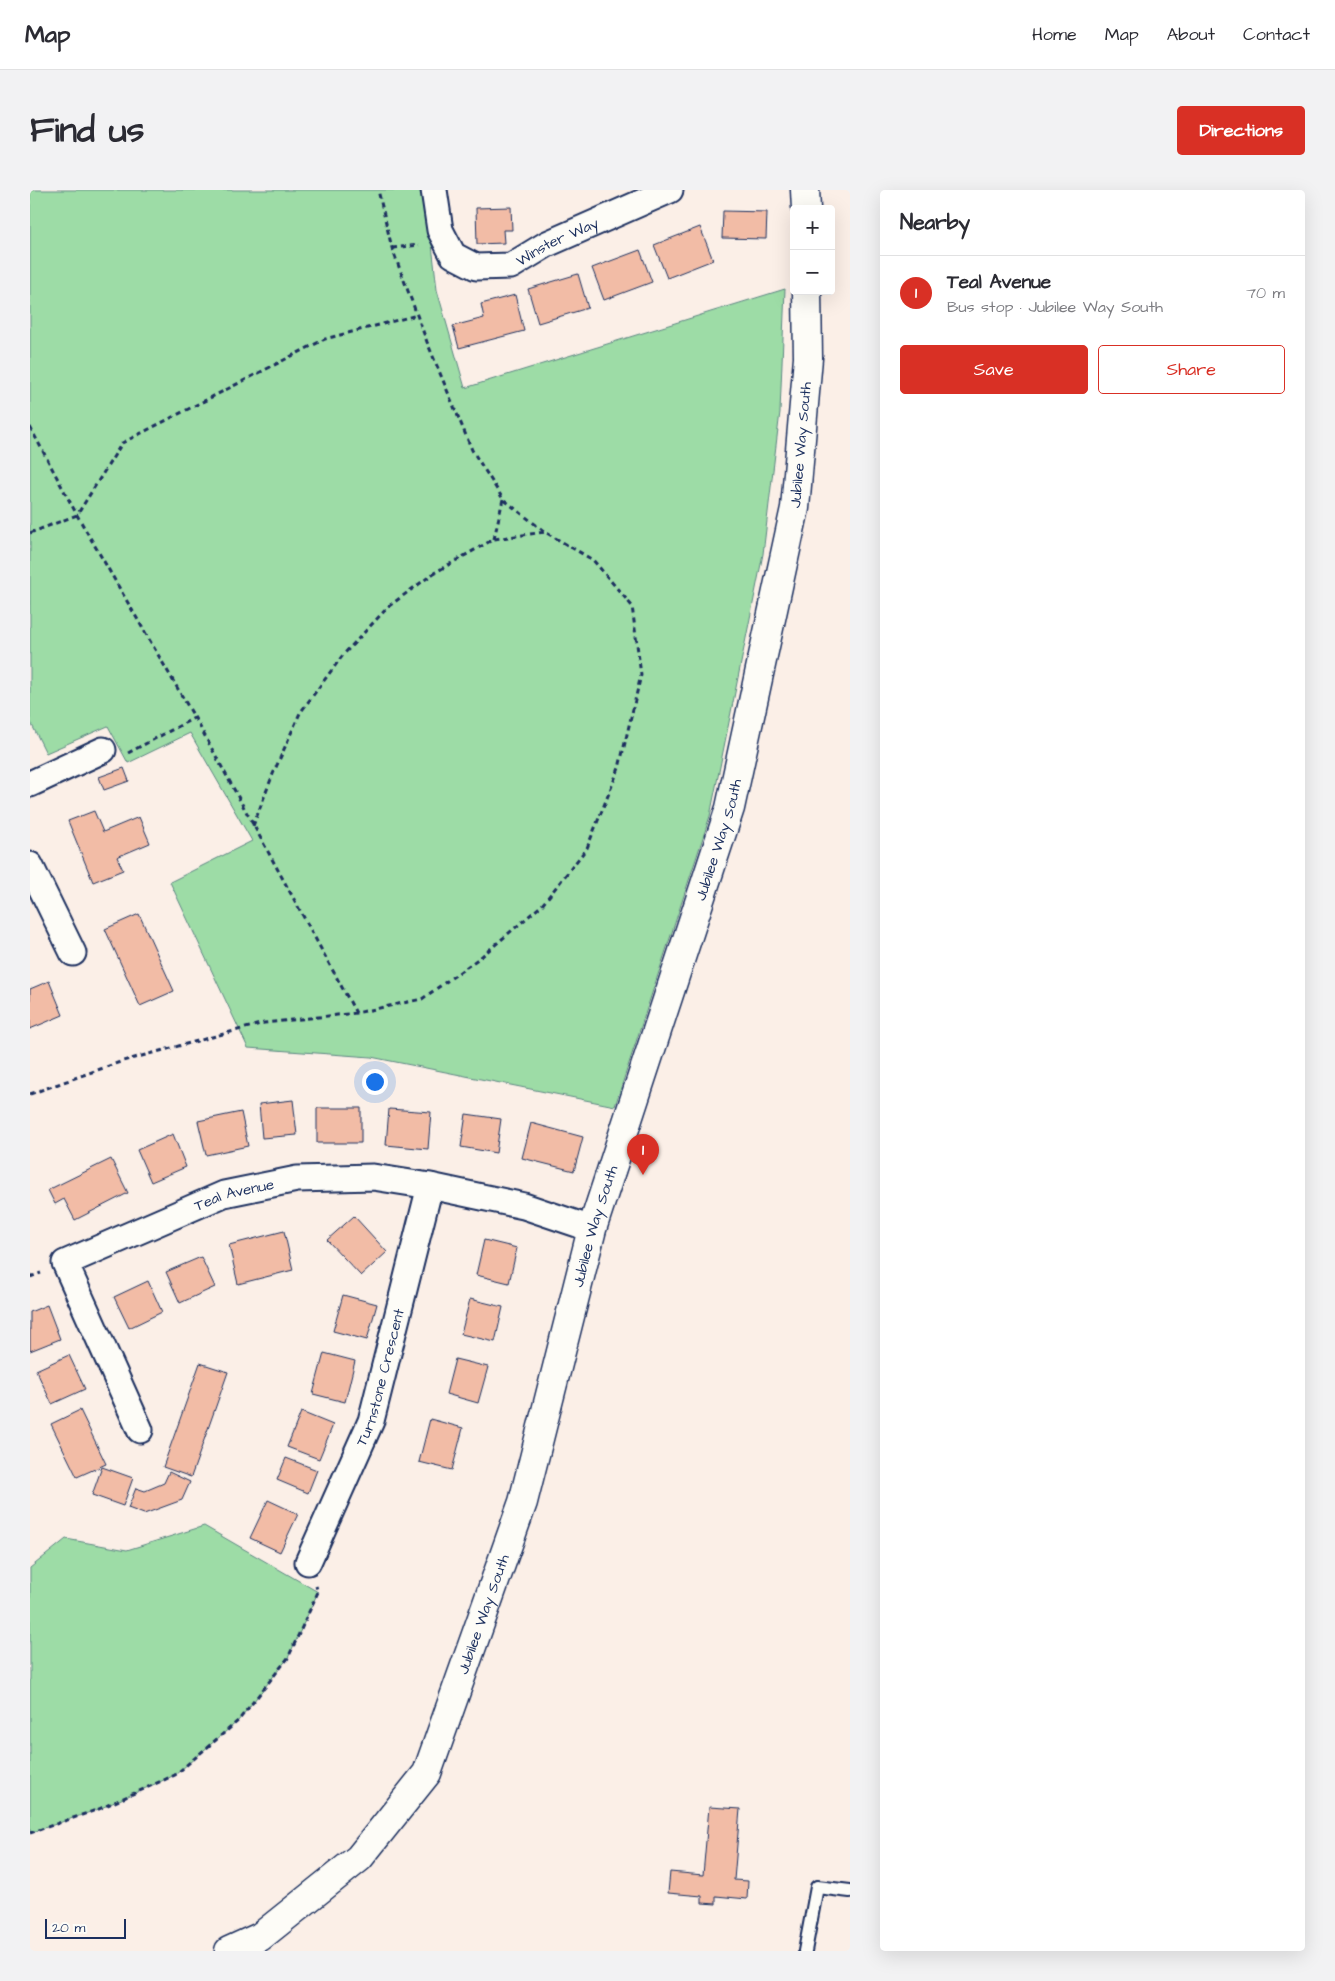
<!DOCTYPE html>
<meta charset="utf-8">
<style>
body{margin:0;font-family:"Architects Daughter",sans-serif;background:#f2f2f3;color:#2b2b33}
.controls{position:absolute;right:15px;top:15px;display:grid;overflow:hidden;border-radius:5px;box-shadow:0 5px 20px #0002}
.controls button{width:45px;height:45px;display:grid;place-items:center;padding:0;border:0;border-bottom:1px solid #e1e1e2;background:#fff;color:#2b2b33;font:25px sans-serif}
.scale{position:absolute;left:15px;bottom:12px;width:81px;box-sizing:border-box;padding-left:5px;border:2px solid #1b2f5e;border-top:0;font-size:14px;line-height:18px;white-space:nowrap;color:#1b2f5e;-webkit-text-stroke:4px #fdfcf7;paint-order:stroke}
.you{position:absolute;left:344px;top:891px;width:18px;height:18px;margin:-12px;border:4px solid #fff;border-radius:50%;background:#1a73e8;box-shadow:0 0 0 8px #1a73e833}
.badge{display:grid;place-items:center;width:32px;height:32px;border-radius:50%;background:#d93025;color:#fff;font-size:16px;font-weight:700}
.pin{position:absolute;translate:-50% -41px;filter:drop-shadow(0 1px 2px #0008)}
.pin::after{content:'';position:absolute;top:26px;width:18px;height:15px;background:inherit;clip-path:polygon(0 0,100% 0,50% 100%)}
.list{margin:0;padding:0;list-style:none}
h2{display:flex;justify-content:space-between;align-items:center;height:65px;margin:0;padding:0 20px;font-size:21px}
h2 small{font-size:16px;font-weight:400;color:#7c7c81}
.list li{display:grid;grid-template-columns:32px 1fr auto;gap:15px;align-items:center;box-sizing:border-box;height:75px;padding:0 20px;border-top:1px solid #e1e1e2}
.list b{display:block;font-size:19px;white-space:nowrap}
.list p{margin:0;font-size:16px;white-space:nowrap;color:#7c7c81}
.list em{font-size:16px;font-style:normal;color:#7c7c81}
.actions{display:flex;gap:10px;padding:15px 20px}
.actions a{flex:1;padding:11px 0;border:1px solid #d93025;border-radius:5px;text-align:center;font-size:18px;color:#d93025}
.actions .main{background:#d93025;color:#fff}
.map{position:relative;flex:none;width:820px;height:1761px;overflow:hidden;border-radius:5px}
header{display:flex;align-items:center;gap:30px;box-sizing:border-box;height:70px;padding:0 25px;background:#fff;border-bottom:1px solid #e1e1e2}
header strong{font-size:24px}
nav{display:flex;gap:28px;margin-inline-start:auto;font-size:18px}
.intro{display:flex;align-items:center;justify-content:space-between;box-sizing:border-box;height:120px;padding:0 30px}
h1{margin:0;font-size:35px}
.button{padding:12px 22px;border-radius:5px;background:#d93025;color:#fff;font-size:18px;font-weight:700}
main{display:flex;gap:30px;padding:0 30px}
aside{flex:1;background:#fff;border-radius:5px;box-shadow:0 5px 20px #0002}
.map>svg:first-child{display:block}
.green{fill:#9ddca6;stroke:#5c8682}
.building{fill:#f2bca6;stroke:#1b2f5e}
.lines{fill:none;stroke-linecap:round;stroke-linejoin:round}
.lane-casing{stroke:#1b2f5e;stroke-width:16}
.street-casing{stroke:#1b2f5e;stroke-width:29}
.secondary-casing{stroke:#1b2f5e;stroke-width:31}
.path{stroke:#1b2f5e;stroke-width:3;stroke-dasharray:5 4;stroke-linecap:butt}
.lane{stroke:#fdfcf7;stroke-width:12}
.street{stroke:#fdfcf7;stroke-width:25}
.secondary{stroke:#fdfcf7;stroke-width:28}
.labels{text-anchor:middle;stroke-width:5;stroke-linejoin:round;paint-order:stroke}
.street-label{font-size:15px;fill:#1b2f5e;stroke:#fdfcf7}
</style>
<header>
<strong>Map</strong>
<nav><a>Home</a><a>Map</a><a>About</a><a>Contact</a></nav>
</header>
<div class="intro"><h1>Find us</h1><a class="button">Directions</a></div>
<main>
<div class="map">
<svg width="820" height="1761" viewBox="0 0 820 1761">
<rect width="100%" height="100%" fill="#fbefe7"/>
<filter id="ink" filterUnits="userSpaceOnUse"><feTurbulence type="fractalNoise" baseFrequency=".02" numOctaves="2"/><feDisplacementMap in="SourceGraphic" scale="10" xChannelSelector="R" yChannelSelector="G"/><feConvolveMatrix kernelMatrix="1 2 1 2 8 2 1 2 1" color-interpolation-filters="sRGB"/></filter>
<g filter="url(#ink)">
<!-- green -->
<path class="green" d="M 0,0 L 396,0 L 407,100 L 435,198 L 755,99 L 750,222 L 733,364 L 680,626 L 585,916 L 341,867 L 218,858 L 140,692 L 222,651 L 160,543 L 98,573 L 78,536 L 16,563 L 0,531 Z
M 174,1336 L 288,1402 L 258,1468 L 208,1531 L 145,1585 L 69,1619 L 0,1643 L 0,1378 L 36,1349 L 97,1360 Z"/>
<!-- building -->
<path class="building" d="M 481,17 L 482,40 L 473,40 L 474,53 L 447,54 L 446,18 Z
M 693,21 L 737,22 L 736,49 L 692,48 Z
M 670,37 L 683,70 L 637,88 L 624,55 Z
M 610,60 L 622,92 L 574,110 L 562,78 Z
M 548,84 L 558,118 L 508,133 L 498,99 Z
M 485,105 L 494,141 L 429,158 L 423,136 L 454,128 L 451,114 Z
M 94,578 L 99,591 L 74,600 L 69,587 Z
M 64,621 L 73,642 L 109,627 L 120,653 L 87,667 L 93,680 L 63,692 L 38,631 Z
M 109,724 L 144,801 L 110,816 L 75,739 Z
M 19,791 L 33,825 L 0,839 L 0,799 Z
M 263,910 L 267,945 L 232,948 L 229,914 Z
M 287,918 L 331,918 L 331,953 L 287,953 Z
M 359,919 L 401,922 L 398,959 L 356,955 Z
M 211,922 L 218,956 L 176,965 L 168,931 Z
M 436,924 L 471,929 L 466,963 L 431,957 Z
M 501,933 L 553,947 L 544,981 L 492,968 Z
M 143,944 L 156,977 L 121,992 L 107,960 Z
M 81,969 L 98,1003 L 45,1030 L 34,1009 L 25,1014 L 18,1000 Z
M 324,1026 L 357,1062 L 331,1086 L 297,1050 Z
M 254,1041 L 263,1080 L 208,1094 L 199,1055 Z
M 454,1050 L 487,1058 L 479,1093 L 446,1085 Z
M 171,1067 L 185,1097 L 150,1113 L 136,1082 Z
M 118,1091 L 132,1122 L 99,1138 L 84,1107 Z
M 313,1105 L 347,1114 L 337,1150 L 303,1141 Z
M 440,1109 L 473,1117 L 465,1152 L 431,1144 Z
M 17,1115 L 30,1149 L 0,1161 L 0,1122 Z
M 294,1163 L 325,1171 L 315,1212 L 283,1204 Z
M 39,1165 L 55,1199 L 22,1214 L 6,1180 Z
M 425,1169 L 458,1177 L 448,1213 L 416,1204 Z
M 170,1173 L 198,1182 L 161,1287 L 133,1277 Z
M 50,1220 L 76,1274 L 47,1287 L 21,1234 Z
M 271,1222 L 303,1235 L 289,1269 L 257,1257 Z
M 400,1229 L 433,1238 L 422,1280 L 389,1272 Z
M 256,1268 L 287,1280 L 278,1303 L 247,1290 Z
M 72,1277 L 103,1288 L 93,1316 L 62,1305 Z
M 139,1282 L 160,1292 L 152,1310 L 114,1324 L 98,1318 L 106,1298 L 115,1301 L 134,1293 Z
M 238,1310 L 268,1324 L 250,1362 L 220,1348 Z
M 679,1617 L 710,1619 L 704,1690 L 718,1691 L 717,1709 L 686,1706 L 686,1714 L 672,1713 L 672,1706 L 638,1703 L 640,1682 L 673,1685 Z"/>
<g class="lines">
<defs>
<path id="lane" d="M 775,1761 L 787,1697 L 820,1701"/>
<g id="street">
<path id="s1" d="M 404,0 L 410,40 L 423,65 L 446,77 L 481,76 L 517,54 L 640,0"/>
<path d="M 0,594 L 73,560"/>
<path d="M 0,675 L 43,763"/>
<path id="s2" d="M 110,1240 L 35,1073 L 194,1004 L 267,989 L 343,987 L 400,996 L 494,1016 L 562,1039"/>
<path id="s3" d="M 278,1372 L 341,1231 L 400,996"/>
</g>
<g id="secondary">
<path d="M 775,0 L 776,19"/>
<path id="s4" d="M 199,1761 L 230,1747 L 329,1668 L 397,1583 L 493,1312 L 562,1039 L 700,618 L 765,318 L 778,168 L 777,101"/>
</g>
</defs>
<!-- lane casing -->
<use href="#lane" class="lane-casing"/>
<!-- street casing -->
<use href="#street" class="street-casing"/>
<!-- secondary casing -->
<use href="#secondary" class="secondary-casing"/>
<!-- path -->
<path class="path" d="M 362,58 L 389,55
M 0,237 L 47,325 L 170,537 L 326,823 L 392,809 L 452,766 L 512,715 L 557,658 L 589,578 L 611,485 L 602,416 L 563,370 L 515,342 L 473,309 L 442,260 L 397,152 L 362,58 L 348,0
M 0,343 L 47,325 L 92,253 L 295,149 L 387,125
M 464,349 L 473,309
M 98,563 L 164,528
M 223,636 L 243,584 L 270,523 L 313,465 L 359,416 L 404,383 L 464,349 L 515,342
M 0,904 L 93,871 L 234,833 L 326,823
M 0,1087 L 11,1083
M 0,1643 L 69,1619 L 145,1585 L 208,1531 L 258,1468 L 288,1402 L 286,1396"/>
<!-- lane -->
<use href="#lane" class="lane"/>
<!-- street -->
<use href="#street" class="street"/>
<!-- secondary -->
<use href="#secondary" class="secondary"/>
</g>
</g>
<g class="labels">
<!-- street labels -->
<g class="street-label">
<text dy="5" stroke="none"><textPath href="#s1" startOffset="182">Winster Way</textPath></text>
<text dy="5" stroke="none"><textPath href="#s4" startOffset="1652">Jubilee Way South</textPath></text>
<text dy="5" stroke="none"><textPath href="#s4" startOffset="1248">Jubilee Way South</textPath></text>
<text dy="5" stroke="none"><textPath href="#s2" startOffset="366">Teal Avenue</textPath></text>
<text dy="5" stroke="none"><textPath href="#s4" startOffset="842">Jubilee Way South</textPath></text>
<text dy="5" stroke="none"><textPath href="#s3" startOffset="199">Turnstone Crescent</textPath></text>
<text dy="5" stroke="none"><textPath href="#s4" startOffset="438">Jubilee Way South</textPath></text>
</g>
</g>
</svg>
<div class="controls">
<button>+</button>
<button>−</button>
</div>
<div class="scale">20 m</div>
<div class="you"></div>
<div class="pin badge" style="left:613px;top:985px">1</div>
</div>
<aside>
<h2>Nearby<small></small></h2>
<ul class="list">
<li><span class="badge">1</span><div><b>Teal Avenue</b><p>Bus stop · Jubilee Way South</p></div><em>70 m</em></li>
</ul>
<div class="actions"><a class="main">Save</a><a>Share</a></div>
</aside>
</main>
